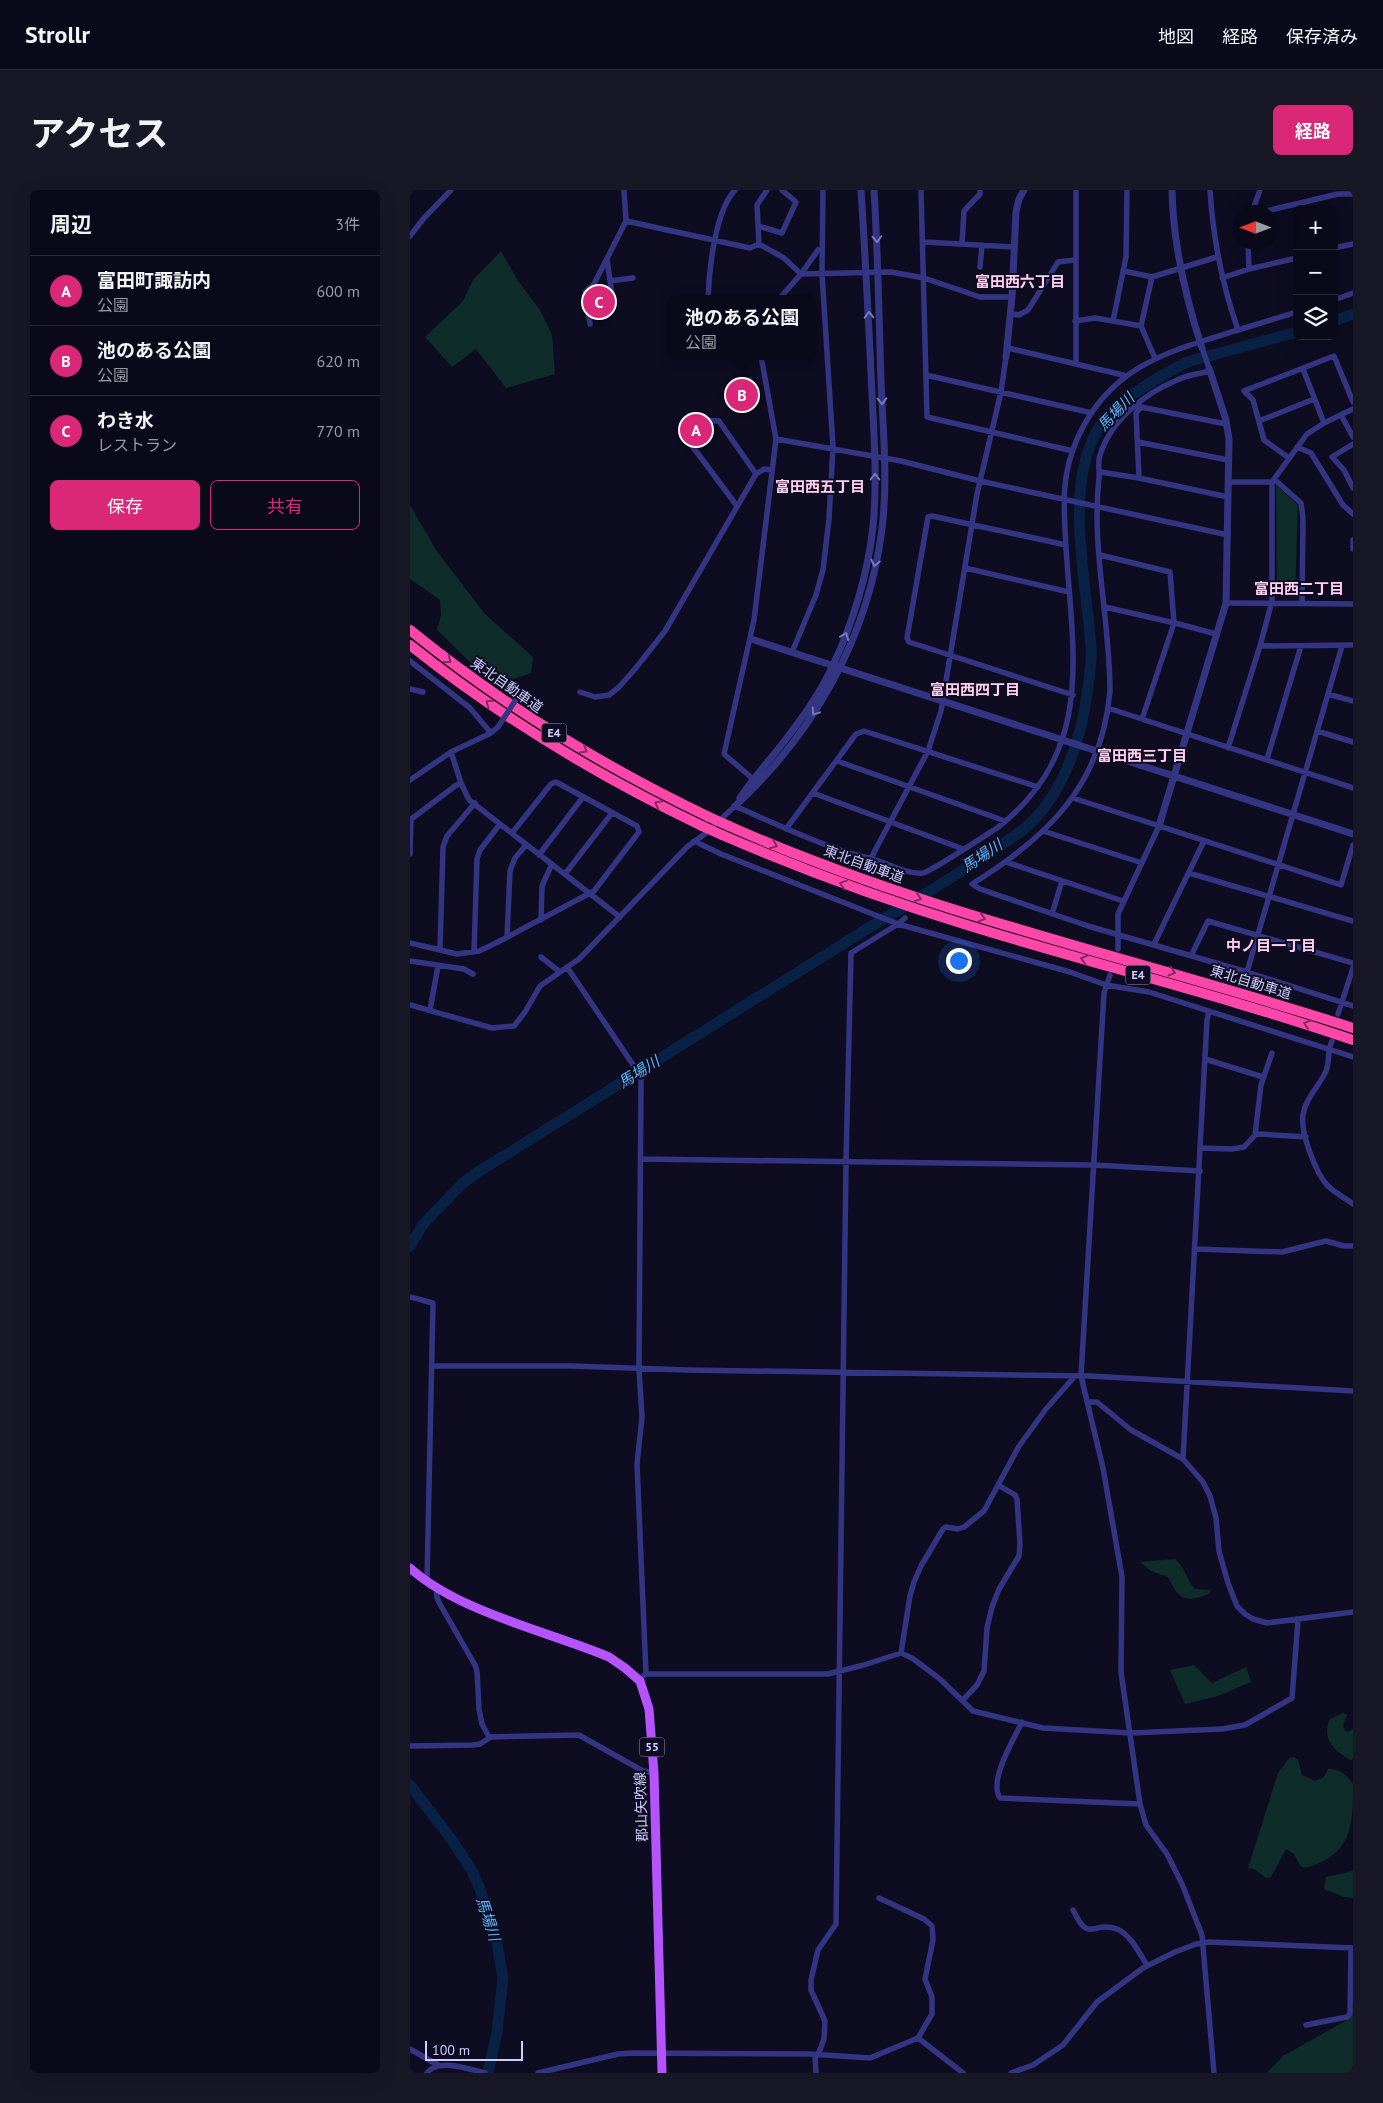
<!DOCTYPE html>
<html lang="ja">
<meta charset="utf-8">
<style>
body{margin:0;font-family:"PT Sans","Noto Sans JP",sans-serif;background:#181726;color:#f1f3f6}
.controls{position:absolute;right:15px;top:15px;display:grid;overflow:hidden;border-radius:8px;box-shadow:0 5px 20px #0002}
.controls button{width:45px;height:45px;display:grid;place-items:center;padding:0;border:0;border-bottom:1px solid #2a2a38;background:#0a0919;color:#f1f3f6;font:25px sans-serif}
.compass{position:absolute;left:823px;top:15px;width:45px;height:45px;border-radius:50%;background:#0a0919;box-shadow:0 5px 20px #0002;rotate:270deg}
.scale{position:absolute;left:15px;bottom:12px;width:98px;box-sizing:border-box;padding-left:5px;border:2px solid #cfccff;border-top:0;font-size:14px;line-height:18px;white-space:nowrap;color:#cfccff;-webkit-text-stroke:4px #0e0c21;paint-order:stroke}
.you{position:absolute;left:548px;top:770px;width:18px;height:18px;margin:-12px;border:4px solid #fff;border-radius:50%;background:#1a73e8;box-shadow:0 0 0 8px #1a73e833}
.badge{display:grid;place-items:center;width:32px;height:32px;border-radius:50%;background:#db2777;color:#fff;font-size:16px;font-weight:700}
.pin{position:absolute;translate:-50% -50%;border:2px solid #fff;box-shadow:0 1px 5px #0006}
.popup{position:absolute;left:258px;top:105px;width:148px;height:65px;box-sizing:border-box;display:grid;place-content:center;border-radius:8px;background:#0a0919;filter:drop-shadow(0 1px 4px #0005);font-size:16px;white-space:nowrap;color:#999aa2}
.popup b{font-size:19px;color:#f1f3f6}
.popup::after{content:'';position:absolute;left:50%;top:100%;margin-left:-10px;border:10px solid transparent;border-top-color:#0a0919}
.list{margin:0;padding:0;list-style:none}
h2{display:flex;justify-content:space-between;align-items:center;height:65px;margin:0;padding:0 20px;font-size:21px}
h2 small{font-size:16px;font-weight:400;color:#999aa2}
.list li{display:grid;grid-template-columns:32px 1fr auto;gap:15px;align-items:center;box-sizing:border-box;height:70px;padding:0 20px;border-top:1px solid #2a2a38}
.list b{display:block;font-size:19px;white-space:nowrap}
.list p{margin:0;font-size:16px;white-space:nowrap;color:#999aa2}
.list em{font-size:16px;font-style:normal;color:#999aa2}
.actions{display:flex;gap:10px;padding:15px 20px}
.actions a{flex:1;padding:11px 0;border:1px solid #db2777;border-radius:8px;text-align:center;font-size:18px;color:#db2777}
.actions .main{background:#db2777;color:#fff}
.icon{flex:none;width:28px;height:28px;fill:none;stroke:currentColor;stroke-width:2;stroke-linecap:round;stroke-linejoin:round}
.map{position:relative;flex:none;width:943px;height:1883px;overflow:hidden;border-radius:8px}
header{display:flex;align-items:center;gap:30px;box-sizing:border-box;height:70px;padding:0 25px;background:#0a0919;border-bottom:1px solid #2a2a38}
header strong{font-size:24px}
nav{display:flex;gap:28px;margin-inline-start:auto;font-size:18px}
.intro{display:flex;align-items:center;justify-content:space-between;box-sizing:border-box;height:120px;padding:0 30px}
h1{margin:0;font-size:35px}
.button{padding:12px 22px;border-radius:8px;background:#db2777;color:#fff;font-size:18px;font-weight:700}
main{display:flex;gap:30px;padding:0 30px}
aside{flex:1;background:#0a0919;border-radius:8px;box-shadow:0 5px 20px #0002}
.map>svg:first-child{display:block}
.green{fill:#0e2c29}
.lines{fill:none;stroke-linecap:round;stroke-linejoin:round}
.river{stroke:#082144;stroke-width:11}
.minor{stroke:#333583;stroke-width:5.5}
.tertiary{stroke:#333583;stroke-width:7}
.primary{stroke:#b553ff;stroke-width:9}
.motorway{stroke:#ff47a9;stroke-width:10}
.minor-bridge{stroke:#333583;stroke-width:5.5}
.motorway-bridge{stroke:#ff47a9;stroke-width:10}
.oneway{stroke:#7979bb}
.oneway2{stroke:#862a65}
.labels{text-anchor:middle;stroke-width:4;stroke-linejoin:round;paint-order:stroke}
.shield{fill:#0e0c21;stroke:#9592bc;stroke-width:1}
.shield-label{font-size:12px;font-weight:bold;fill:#cfccff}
.street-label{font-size:14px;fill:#cfccff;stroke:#0e0c21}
.neighbourhood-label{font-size:15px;font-weight:bold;fill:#ffcef0;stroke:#0e0c21}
.water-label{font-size:15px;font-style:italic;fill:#5abbff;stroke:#0e0c21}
</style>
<header>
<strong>Strollr</strong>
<nav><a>地図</a><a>経路</a><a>保存済み</a></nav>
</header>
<div class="intro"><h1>アクセス</h1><a class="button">経路</a></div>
<main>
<aside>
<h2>周辺<small>3件</small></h2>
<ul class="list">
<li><span class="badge">A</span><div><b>富田町諏訪内</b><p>公園</p></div><em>600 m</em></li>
<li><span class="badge">B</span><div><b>池のある公園</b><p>公園</p></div><em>620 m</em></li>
<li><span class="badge">C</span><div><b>わき水</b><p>レストラン</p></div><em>770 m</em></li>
</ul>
<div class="actions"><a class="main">保存</a><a>共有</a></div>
</aside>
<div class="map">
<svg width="943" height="1883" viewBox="0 0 943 1883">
<rect width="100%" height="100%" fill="#0e0c21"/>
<!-- green -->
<path class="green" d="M 91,61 L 108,91 L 130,120 L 142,145 L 145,184 L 96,198 L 66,159 L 42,177 L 15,147 L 53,111 L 63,90 Z
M 342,186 L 348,214 C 334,219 316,223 319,201 L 334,201 L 336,188 Z
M 282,232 L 299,235 L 280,249 L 277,245 Z
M 866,295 L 888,315 L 885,407 L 867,406 Z
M 0,315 L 26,360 L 75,424 L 123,467 L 121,483 L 103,489 L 61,473 L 27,440 L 31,425 L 30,410 L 0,389 Z
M 765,1369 C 775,1377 776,1389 785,1399 L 801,1400 L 799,1404 C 774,1413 769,1410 758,1387 L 741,1381 L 730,1372 Z
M 784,1475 L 802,1493 L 836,1477 L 841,1492 L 808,1506 L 775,1514 L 760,1480 Z
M 933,1523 L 937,1525 C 934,1532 931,1537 937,1542 L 943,1539 L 943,1568 L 941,1570 C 924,1562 911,1548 920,1529 Z
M 884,1567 L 888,1570 L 892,1585 L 905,1591 L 914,1587 L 918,1579 C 929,1578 937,1585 943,1594 C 943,1628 943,1655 914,1671 C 906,1674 899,1679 891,1677 L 884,1664 L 876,1659 L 861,1687 L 856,1688 L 844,1679 L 838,1678 L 868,1583 L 879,1568 Z
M 943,1681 L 943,1708 L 934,1707 L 914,1699 L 916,1687 Z
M 943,1825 L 943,1883 L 857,1883 L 873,1866 L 937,1830 Z"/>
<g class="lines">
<!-- river -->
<path class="river" d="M 924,131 L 943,124
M 0,1056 L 14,1033 L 53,993 L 65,984 L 457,739 C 498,714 539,690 579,663 C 598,650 620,638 634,618 C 661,582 673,540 678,496 C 680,483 682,470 681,458 C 677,392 652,295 690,236 C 707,210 750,186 777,172 L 887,142
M 0,1595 L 42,1650 L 62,1681 L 70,1699 L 86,1748 L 93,1788 L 87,1842 L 78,1883"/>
<!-- minor -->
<path class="minor" d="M 214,0 L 216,31 L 340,58 L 349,54 L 374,68 L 391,84 L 481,82 L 514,88 L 570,107 L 602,107
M 511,0 L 517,227 L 663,261
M 666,0 L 666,173
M 717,0 L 716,67 L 703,131 L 731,136
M 842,22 L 850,0
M 852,22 L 928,4 L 943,4
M 348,36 L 372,43 L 386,12 L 372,0
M 0,46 L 14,28 L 41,0
M 514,52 L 604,57
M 349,54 L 347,15 L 357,0
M 552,54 L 554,21 L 570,4 L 570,0
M 924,58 L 943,54
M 197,69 L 202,105
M 570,77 L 572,55
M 839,79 L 887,68
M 714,81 L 742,87
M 812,88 L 839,79 L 838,52
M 200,91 L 223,88
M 298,109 C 299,80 305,21 325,0
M 369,109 L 391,84 L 408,60
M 924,110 L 943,103
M 601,124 L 609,125 L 618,120 L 648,72 L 665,70
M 665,131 L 685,128 L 703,131
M 180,134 L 175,102 L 184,94 L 216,31
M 828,140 L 887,122
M 598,158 L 717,186
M 792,158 L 799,178
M 745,168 L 731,136 L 742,87 L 807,67
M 893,179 L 914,233
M 800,181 C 789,184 777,185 767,190 C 734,204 701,230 690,265 C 687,273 690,280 689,288 C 681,358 700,430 700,501 C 692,595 638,647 562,694 L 570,699 L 678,736 L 837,782 L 943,816
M 516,185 L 682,223
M 931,225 L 943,247
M 849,231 L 904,209
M 366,249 L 491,271 L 570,291 L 818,345
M 728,252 L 818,270
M 943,254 L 922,267 L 934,280 L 943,298
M 887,257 L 901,263 L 933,315 L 943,324
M 879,268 L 854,250 L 843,210 L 834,201 L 924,166 L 943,212
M 690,282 L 729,288 L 818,307
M 729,288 L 726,223 L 731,217 L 816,234
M 865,290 L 891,313 L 893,328 L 892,414
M 819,292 L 862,292 L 897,244 L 914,233 L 943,219
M 327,316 L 274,245 L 280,229 L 309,231 L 346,284
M 943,350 L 943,359
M 656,355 L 522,326 L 518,327 L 497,448 L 499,452 L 663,505
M 690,365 L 760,382 L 764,433 L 732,529
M 555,378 L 659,402
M 816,413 L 943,414
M 695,417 L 769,434 L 806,444
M 850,456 L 943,455
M 382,462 L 406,405 L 413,380 L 419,329 L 423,257 L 412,84 L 413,0
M 0,471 L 60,518 L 81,543
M 0,499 L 13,502
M 170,502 L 185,507 L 199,505 L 209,497 L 225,479 L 255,441 L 346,284 L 354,279 L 362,280
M 918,504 L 943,511
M 698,518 L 943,598
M 907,541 L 943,552
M 818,558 L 850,456 L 862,411 L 862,292
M 41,562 L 51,593 L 59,610 L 210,727
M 857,569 L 891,456
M 427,571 L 595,631
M 343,589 L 314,564 L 344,430 L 366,249 L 351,166
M 0,590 L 41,562 L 81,543 L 88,537
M 403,603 L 553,659
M 663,608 L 931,695 L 943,655
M 0,630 L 45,596 L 51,593
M 376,639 L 446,544 L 454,541 L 628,597
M 633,641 L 732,673
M 284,651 L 311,664 L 488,734 L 660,782 L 696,795 L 739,802 L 943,867
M 0,664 L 1,629
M 129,665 L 173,607
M 461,668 L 518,561 L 531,521 L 567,304 L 591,202 L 596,167
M 596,672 L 713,711
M 779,683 L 943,731
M 155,684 L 202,623
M 642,724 L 652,691
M 131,730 L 132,696 L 142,674
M 97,747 L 100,681 L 105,668 L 116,655
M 0,753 L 47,764 L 69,761 L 86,753 L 184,701 L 229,642 L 227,636 L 146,592 L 141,594 L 102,643
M 744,754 L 794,651
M 30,759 L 33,657 L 37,646 L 65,613
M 708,759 L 708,724 L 749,636
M 64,762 L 67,669 L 70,660 L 90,634
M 781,766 L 798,731 L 943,773
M 131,767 L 150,782
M 0,771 L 54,779 L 63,784
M 157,777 L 230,885 L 231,891 L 229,1179 L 232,1227 L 227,1274 L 236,1484
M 837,782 L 932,456
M 700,785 L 694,803 L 671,1186 L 693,1278 L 712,1387 L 711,1482 L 730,1614 L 736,1635 L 757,1664 L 772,1694 L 792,1745 L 804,1883
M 0,815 L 82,838 L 104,836 L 115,822 L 130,796 L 169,769 L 277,657 L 296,643 L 325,616 C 359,631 394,648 430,660 C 441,664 453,666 465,670 C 479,674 498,685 513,683 C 522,681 576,645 587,638 C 685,562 663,466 656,358 C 654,316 650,287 668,247 C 701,175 760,161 828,140 C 812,94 803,49 800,0
M 20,820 L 28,776
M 928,824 L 943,778
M 922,851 C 917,861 920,871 916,881 C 910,895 895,909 893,925 C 890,942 906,984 918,996 C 925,1003 935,1008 943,1014
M 795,869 L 853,887
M 845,945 L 851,895 L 862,863
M 791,958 L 822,959 L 834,957 L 845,945 L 849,944 L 896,947
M 231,969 L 684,975 L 790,981
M 786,1059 L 872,1062 L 916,1051 L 934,1056 L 943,1056
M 0,1107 L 23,1113 L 17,1391
M 22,1176 L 162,1176 L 277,1180 L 680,1186 L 943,1201
M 665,1186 L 636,1219 L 609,1256 L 574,1321 L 554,1337 L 548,1339 L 536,1337 L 533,1339 L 511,1376 L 504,1392 L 500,1406 L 491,1463 L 502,1468 L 530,1489 L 563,1521 L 633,1538 L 721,1543 L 812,1539 L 835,1535 L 882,1508 L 888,1430
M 677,1212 L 687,1212 L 721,1240 L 773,1269 L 793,1292 L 800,1306 L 806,1328 L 809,1361 L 818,1393 L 827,1416 L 835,1424 L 843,1429 L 857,1433 L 943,1422
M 773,1269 L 797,830 L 799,821
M 26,1396 L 27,1408 L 31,1416 L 65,1475 L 67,1481 L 69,1519 L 72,1534 L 79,1547
M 228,1490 L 236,1484 L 418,1484 L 454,1475 L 491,1463
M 553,1510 L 567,1495 L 574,1481 L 577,1438 L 582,1417 L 589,1399 L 609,1366 L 610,1354 L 607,1309 L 605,1305 L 588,1295
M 612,1532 C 604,1549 578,1591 590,1608 L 730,1614
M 0,1556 L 63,1555 L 70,1554 L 81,1547 L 169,1545 L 233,1581 L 244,1583
M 469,1708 L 514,1729 L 522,1736 L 523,1750 L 515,1789 L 522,1807 L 522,1824 L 508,1848
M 663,1720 C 680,1755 682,1730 707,1739 C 721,1745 729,1763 737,1775
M 896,1835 L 937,1827 L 940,1824 L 941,1758
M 0,1859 L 28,1875
M 405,1865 L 406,1883
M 408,1865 L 414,1849 L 415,1831 L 401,1800 L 401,1790 L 408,1760 L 426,1734 L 436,972 L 441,763 L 488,734 L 495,728
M 17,1883 C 28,1868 59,1879 75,1883
M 128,1883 L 208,1864 L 223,1863 L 400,1864 L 460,1868 L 508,1848 L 553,1883
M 601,1883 L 623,1875 L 653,1855 L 687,1812 L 733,1778 L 765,1762 L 786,1754 L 799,1752 L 943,1758"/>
<!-- tertiary -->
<path class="tertiary" d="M 762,0 C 763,55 775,106 792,158
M 596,167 L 602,107 L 606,22 L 609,9 L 614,0
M 341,449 L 943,644
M 330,608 C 345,585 363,567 379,545 C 396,523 412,500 423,475 C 443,433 458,383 463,337 C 468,285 463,233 461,182 C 458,121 455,61 451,0
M 325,616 C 404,543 458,448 472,339 C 478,290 473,241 471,192 C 469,128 468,64 464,0
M 749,636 L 816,413 L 819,249 L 816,230 L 799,178"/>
<!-- primary -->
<path class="primary" d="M 0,1378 C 49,1422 137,1441 199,1467 L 215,1478 L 230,1491 L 239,1519 L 244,1583 L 252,1883"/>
<!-- motorway -->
<path class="motorway" d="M 0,440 C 92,515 193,576 299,627
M 0,455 C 90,527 188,586 292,636
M 319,636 C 519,725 735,770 943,838
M 312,645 C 393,680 475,710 560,736 C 687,775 817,807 943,850"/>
<!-- minor-bridge -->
<path class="minor-bridge" d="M 88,537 L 109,505"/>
<!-- motorway-bridge -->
<path class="motorway-bridge" d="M 299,627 L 319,636
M 292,636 L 312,645"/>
</g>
<!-- one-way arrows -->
<defs><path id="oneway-chevron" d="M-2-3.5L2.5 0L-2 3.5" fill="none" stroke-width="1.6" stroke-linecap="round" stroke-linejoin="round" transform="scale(1.25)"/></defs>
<g class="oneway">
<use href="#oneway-chevron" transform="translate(467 49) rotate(87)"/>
<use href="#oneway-chevron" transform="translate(459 125) rotate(-92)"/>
<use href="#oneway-chevron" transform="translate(472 211) rotate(88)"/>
<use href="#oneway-chevron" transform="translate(465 287) rotate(-90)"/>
<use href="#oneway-chevron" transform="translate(465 373) rotate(102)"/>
<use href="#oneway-chevron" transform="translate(435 446) rotate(-69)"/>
<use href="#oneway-chevron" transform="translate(405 522) rotate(124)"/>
</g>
<g class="oneway2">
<use href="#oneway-chevron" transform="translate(38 470) rotate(37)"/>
<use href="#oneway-chevron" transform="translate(79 513) rotate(-145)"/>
<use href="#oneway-chevron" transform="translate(174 560) rotate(31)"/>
<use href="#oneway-chevron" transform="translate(248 614) rotate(-153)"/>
<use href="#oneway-chevron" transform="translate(364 655) rotate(22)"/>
<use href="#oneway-chevron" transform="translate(433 694) rotate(-161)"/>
<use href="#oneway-chevron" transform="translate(508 708) rotate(18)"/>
<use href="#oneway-chevron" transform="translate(572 728) rotate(16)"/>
<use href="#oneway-chevron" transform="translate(674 769) rotate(-164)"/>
<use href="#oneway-chevron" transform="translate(762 782) rotate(16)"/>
<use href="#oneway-chevron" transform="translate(897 834) rotate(-162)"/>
</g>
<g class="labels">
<!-- shield labels -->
<g class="shield">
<rect x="131.5" y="533.5" width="25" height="19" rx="4"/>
<rect x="715.5" y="775.5" width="25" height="19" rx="4"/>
<rect x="229.5" y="1547.5" width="25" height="19" rx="4"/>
</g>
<g class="shield-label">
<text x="144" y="547">E4</text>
<text x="728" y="789">E4</text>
<text x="242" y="1561">55</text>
</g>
<!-- street labels -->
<g class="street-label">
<text transform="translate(97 495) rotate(35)" y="5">東北自動車道</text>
<text transform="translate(454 674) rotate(20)" y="5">東北自動車道</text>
<text transform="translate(841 792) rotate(17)" y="5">東北自動車道</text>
<text transform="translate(231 1617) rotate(-92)" y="5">郡山矢吹線</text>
</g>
<!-- neighbourhood labels -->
<g class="neighbourhood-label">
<text x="610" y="97">富田西六丁目</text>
<text x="410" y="302">富田西五丁目</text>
<text x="889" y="404">富田西二丁目</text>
<text x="565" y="505">富田西四丁目</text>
<text x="732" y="571">富田西三丁目</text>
<text x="861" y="761">中ノ目一丁目</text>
</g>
<!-- water labels -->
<g class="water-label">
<text transform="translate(706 222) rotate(-46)" y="5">馬場川</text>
<text transform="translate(572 666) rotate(-34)" y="5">馬場川</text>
<text transform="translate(229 882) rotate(-32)" y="5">馬場川</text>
<text transform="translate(78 1729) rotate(72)" y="5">馬場川</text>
</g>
</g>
</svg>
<div class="controls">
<button>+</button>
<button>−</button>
<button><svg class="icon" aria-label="layers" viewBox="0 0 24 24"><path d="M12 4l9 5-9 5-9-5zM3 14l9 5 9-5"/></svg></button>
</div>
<svg class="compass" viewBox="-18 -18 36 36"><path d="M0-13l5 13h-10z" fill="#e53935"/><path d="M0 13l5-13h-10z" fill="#999aa2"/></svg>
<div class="scale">100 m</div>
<div class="you"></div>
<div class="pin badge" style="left:286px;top:240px">A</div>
<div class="pin badge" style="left:332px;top:205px">B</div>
<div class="popup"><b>池のある公園</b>公園</div>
<div class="pin badge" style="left:189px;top:112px">C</div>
</div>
</main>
